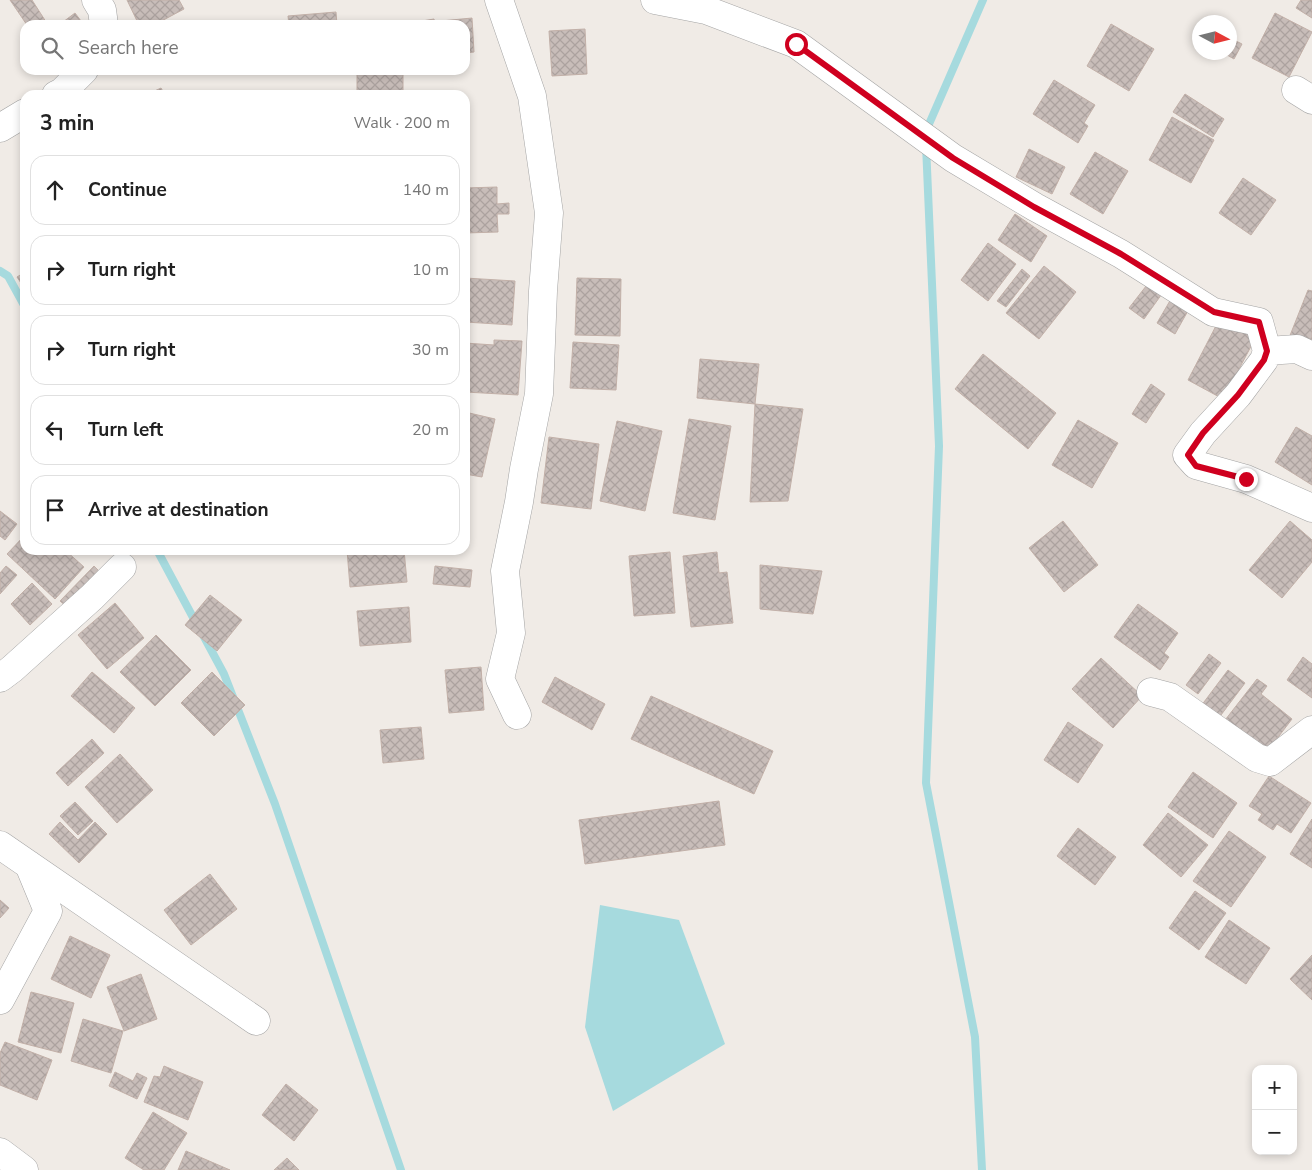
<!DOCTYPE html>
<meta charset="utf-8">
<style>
body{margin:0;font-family:"Nunito Sans",sans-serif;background:#f2f2f2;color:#222}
.controls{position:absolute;right:15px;bottom:15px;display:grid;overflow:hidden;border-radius:10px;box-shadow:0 2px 8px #0003}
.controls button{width:45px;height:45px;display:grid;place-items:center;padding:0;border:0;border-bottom:1px solid #e0e0e0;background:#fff;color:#222;font:25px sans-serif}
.compass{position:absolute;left:1192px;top:15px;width:45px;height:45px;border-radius:50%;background:#fff;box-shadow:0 2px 8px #0003;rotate:97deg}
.stop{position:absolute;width:15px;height:15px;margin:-11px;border:4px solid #cf001f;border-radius:50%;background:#fff}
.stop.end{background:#cf001f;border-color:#fff;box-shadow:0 1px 5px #0008}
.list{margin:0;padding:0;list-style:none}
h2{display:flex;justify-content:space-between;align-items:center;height:65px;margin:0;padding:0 20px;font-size:21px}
h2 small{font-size:16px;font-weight:400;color:#767676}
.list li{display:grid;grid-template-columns:32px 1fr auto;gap:15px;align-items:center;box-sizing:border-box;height:70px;margin:0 10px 10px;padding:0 10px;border:1px solid #e0e0e0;border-radius:15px}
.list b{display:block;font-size:19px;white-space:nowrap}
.list em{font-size:16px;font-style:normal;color:#767676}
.icon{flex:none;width:28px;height:28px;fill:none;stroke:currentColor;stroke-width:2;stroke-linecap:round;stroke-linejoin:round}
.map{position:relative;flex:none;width:1312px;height:1170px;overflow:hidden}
.search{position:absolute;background:#fff;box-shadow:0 2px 8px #0003;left:20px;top:20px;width:450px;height:55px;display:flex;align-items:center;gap:12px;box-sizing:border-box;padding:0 18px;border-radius:15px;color:#767676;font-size:19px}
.panel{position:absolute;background:#fff;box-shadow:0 2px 8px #0003;left:20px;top:90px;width:450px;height:465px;border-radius:15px}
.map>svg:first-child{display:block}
.water{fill:#a6dade}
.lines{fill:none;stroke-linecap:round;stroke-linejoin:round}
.stream{stroke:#a6dade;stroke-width:8}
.building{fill:url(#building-cross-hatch);stroke:#c2b0a8}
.minor-casing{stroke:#a4a4a4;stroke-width:29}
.minor{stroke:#fff;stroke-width:28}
.route{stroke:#cf001f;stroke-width:6}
</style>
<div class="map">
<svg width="1312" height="1170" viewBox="0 0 1312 1170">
<defs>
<pattern id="building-cross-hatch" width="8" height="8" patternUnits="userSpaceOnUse" patternTransform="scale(1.25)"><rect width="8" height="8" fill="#c8bdb9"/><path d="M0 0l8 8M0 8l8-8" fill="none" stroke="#aca29f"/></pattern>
</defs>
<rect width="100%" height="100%" fill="#f0ebe6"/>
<!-- water -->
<path class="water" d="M 600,905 L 679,920 L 725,1044 L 613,1111 L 585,1027 Z"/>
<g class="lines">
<!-- stream -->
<path class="stream" d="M 926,131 L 983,0
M 926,145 L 939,446 L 926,783 L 975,1037 L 982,1170
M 0,271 L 8,276 L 25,307
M 157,550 L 196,623
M 203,635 L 224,674 L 275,804 L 401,1170"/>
</g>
<!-- building -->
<path class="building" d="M 10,0 L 32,0 L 48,25 L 27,25 Z
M 127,0 L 179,0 L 184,9 L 154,25 L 139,25 Z
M 1301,0 L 1312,0 L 1312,18 L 1296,8 Z
M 336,12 L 337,25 L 289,25 L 288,16 Z
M 75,13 L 84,25 L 59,25 Z
M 1275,13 L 1312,32 L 1289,77 L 1252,58 Z
M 472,18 L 474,52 L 465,53 L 465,25 L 441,25 L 441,21 Z
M 434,19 L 435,25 L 417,25 L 416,22 Z
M 1111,24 L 1154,49 L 1129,91 L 1087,66 Z
M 585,29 L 587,74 L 552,76 L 549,31 Z
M 1230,38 L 1242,44 L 1234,59 L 1222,52 L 1230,52 Z
M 357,70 L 403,70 L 403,95 L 357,95 Z
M 1054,80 L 1095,105 L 1084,123 L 1088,126 L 1078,143 L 1033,114 Z
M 161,88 L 165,95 L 146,95 Z
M 1185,94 L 1224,119 L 1213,137 L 1173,112 Z
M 1172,117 L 1214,140 L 1191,183 L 1149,160 Z
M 1029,149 L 1065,167 L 1052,194 L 1016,177 Z
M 1095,152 L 1128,171 L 1103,214 L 1070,194 Z
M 1243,178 L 1276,200 L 1251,235 L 1219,213 Z
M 497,187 L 497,204 L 509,203 L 509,214 L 497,214 L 498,232 L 465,233 L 465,188 Z
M 1015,214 L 1047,236 L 1031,262 L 998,240 Z
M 988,243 L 1016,264 L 988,301 L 961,280 Z
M 1044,266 L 1076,292 L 1039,339 L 1006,313 Z
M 1022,269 L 1030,276 L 1006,307 L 997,301 Z
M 25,272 L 25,289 L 17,277 Z
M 465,278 L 515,281 L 512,325 L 465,322 Z
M 577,278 L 621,279 L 620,336 L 575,335 Z
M 1150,281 L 1164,291 L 1144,319 L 1129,308 Z
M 1308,290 L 1312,291 L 1312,348 L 1289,338 Z
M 1171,299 L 1189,309 L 1175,334 L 1157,323 Z
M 1220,318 L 1256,337 L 1223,399 L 1188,380 Z
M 494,340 L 522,341 L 518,395 L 465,392 L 465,343 L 494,345 Z
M 573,342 L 619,345 L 616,390 L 570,388 Z
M 983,354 L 1056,413 L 1028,449 L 955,389 Z
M 700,359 L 759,364 L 755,404 L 697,398 Z
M 1151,384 L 1165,394 L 1146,423 L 1132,414 Z
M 755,404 L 803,409 L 788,501 L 750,502 Z
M 465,412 L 495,419 L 482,477 L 465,474 Z
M 689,419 L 731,426 L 715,520 L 673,513 Z
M 1078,420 L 1118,443 L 1092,488 L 1052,465 Z
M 617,421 L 662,431 L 645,511 L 600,501 Z
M 1296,427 L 1312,436 L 1312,485 L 1275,462 Z
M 549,437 L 599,444 L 591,509 L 541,503 Z
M 0,511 L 17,524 L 5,540 L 0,536 Z
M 1063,521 L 1098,565 L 1064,592 L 1029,548 Z
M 1290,521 L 1312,540 L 1312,562 L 1282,598 L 1249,570 Z
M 25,535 L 25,550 L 65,550 L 84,567 L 55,599 L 7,554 Z
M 347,550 L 404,550 L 407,582 L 350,587 Z
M 670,552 L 675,613 L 634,616 L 629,556 Z
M 717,552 L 719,573 L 727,572 L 733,623 L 691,627 L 683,556 Z
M 760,565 L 822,571 L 813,614 L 760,609 Z
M 6,566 L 17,575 L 0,594 L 0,573 Z
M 94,566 L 100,572 L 67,607 L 60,601 Z
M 435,566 L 472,570 L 470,587 L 433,584 Z
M 32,583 L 52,604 L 30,625 L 11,604 Z
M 210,595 L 242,620 L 217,651 L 185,625 Z
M 115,603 L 144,638 L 107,669 L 78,635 Z
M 1138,604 L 1178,633 L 1164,653 L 1169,657 L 1160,670 L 1114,637 Z
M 409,607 L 411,642 L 360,646 L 357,611 Z
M 156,635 L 191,670 L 155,706 L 120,672 Z
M 1209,654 L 1221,663 L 1198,694 L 1186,685 Z
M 1303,657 L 1312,664 L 1312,698 L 1287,680 Z
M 1101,658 L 1142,696 L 1113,728 L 1072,689 Z
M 481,667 L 484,710 L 449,713 L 445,670 Z
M 1228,670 L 1245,683 L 1218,719 L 1201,706 Z
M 92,672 L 135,708 L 114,733 L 71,696 Z
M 212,672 L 245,705 L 214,736 L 181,703 Z
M 555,677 L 605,704 L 592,730 L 542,702 Z
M 1257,679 L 1267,686 L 1261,694 L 1292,719 L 1263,757 L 1222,724 Z
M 651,696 L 773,751 L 754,794 L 631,739 Z
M 1068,722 L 1103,745 L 1078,783 L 1044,760 Z
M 421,727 L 424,759 L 383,763 L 380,730 Z
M 92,739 L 104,753 L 68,786 L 56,773 Z
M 120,754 L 153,790 L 117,823 L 85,787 Z
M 1193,772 L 1237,803 L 1213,838 L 1168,807 Z
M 1269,776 L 1311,803 L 1291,833 L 1277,824 L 1273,830 L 1258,820 L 1262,814 L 1249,806 Z
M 719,801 L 725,845 L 585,864 L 579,820 Z
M 75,802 L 93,821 L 78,835 L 60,816 Z
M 1168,813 L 1208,845 L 1181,877 L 1143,845 Z
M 1312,819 L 1312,868 L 1290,854 Z
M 60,822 L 78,840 L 95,822 L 107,834 L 79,863 L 49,834 Z
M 1078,828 L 1116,857 L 1095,885 L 1057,856 Z
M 1229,831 L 1266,857 L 1231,907 L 1193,881 Z
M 210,874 L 237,909 L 191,945 L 164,910 Z
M 1195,891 L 1226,913 L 1199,950 L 1169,928 Z
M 0,900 L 9,908 L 0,918 Z
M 1229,920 L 1270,948 L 1246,984 L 1205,957 Z
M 70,936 L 110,955 L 91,998 L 51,979 Z
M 1312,955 L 1312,1000 L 1290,979 Z
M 141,974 L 157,1019 L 124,1031 L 107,987 Z
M 31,992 L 74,1003 L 61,1053 L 18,1042 Z
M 83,1019 L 123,1031 L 111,1073 L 71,1061 Z
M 5,1042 L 52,1060 L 37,1100 L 0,1085 L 0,1053 Z
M 164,1066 L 203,1082 L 188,1120 L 144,1102 L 154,1076 L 160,1077 Z
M 115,1072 L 133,1081 L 137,1073 L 147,1078 L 137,1099 L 109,1086 Z
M 286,1084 L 318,1110 L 294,1141 L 262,1115 Z
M 153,1112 L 187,1133 L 164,1170 L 144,1170 L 125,1158 Z
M 186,1151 L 230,1170 L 178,1170 Z
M 287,1158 L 299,1170 L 274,1170 Z"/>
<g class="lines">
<defs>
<path id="minor" d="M 96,0 L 102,10 L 104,25
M 499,0 L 532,96 L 549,213 L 543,291 L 539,394 L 524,469 L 519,502 L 505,571 L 511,633 L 500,679 L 517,715
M 655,0 L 706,10 L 796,44 L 953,158 L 1035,207 L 1121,254 L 1213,312 L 1259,322 L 1267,351 L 1264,360 L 1238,395 L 1203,433 L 1187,455 L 1196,465 L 1246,479 L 1312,508
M 1296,90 L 1312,100
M 56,95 L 62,92 L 84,70
M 0,128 L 25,113
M 1267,351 L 1297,349 L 1312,356
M 0,678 L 12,669 L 92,597 L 122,567
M 1151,692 L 1170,697 L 1257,758 L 1270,762 L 1312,730
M 0,845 L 256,1021
M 0,1000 L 48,911 L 29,865
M 0,1152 L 24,1170"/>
</defs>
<!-- minor casing -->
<use href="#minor" class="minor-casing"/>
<!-- minor -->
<use href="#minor" class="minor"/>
</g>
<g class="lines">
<!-- route -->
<path class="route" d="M 796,44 L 953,158 L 1034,207 L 1121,254 L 1214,312 L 1259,322 L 1267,351 L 1264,360 L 1238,395 L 1203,433 L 1188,455 L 1196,466 L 1246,479"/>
</g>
</svg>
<div class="controls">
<button>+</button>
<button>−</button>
</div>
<svg class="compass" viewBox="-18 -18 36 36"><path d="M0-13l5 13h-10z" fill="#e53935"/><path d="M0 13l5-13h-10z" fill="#767676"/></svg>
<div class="stop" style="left:796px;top:44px"></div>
<div class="stop end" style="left:1246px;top:479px"></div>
<div class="search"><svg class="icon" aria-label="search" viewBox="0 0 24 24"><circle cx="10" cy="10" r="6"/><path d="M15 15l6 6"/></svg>Search here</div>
<section class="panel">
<h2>3 min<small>Walk · 200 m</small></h2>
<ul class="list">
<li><svg class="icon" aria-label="ahead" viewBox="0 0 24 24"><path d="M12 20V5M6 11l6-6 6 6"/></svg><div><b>Continue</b></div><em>140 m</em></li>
<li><svg class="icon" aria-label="right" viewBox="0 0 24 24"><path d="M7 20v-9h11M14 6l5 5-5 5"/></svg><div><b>Turn right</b></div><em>10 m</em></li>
<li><svg class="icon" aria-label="right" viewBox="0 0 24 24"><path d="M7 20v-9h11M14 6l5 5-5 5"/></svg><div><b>Turn right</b></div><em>30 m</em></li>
<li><svg class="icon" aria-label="left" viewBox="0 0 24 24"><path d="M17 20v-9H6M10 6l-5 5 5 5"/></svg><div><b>Turn left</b></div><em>20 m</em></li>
<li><svg class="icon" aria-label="arrive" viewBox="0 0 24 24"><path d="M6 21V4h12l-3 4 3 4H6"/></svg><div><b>Arrive at destination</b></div></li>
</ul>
</section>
</div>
